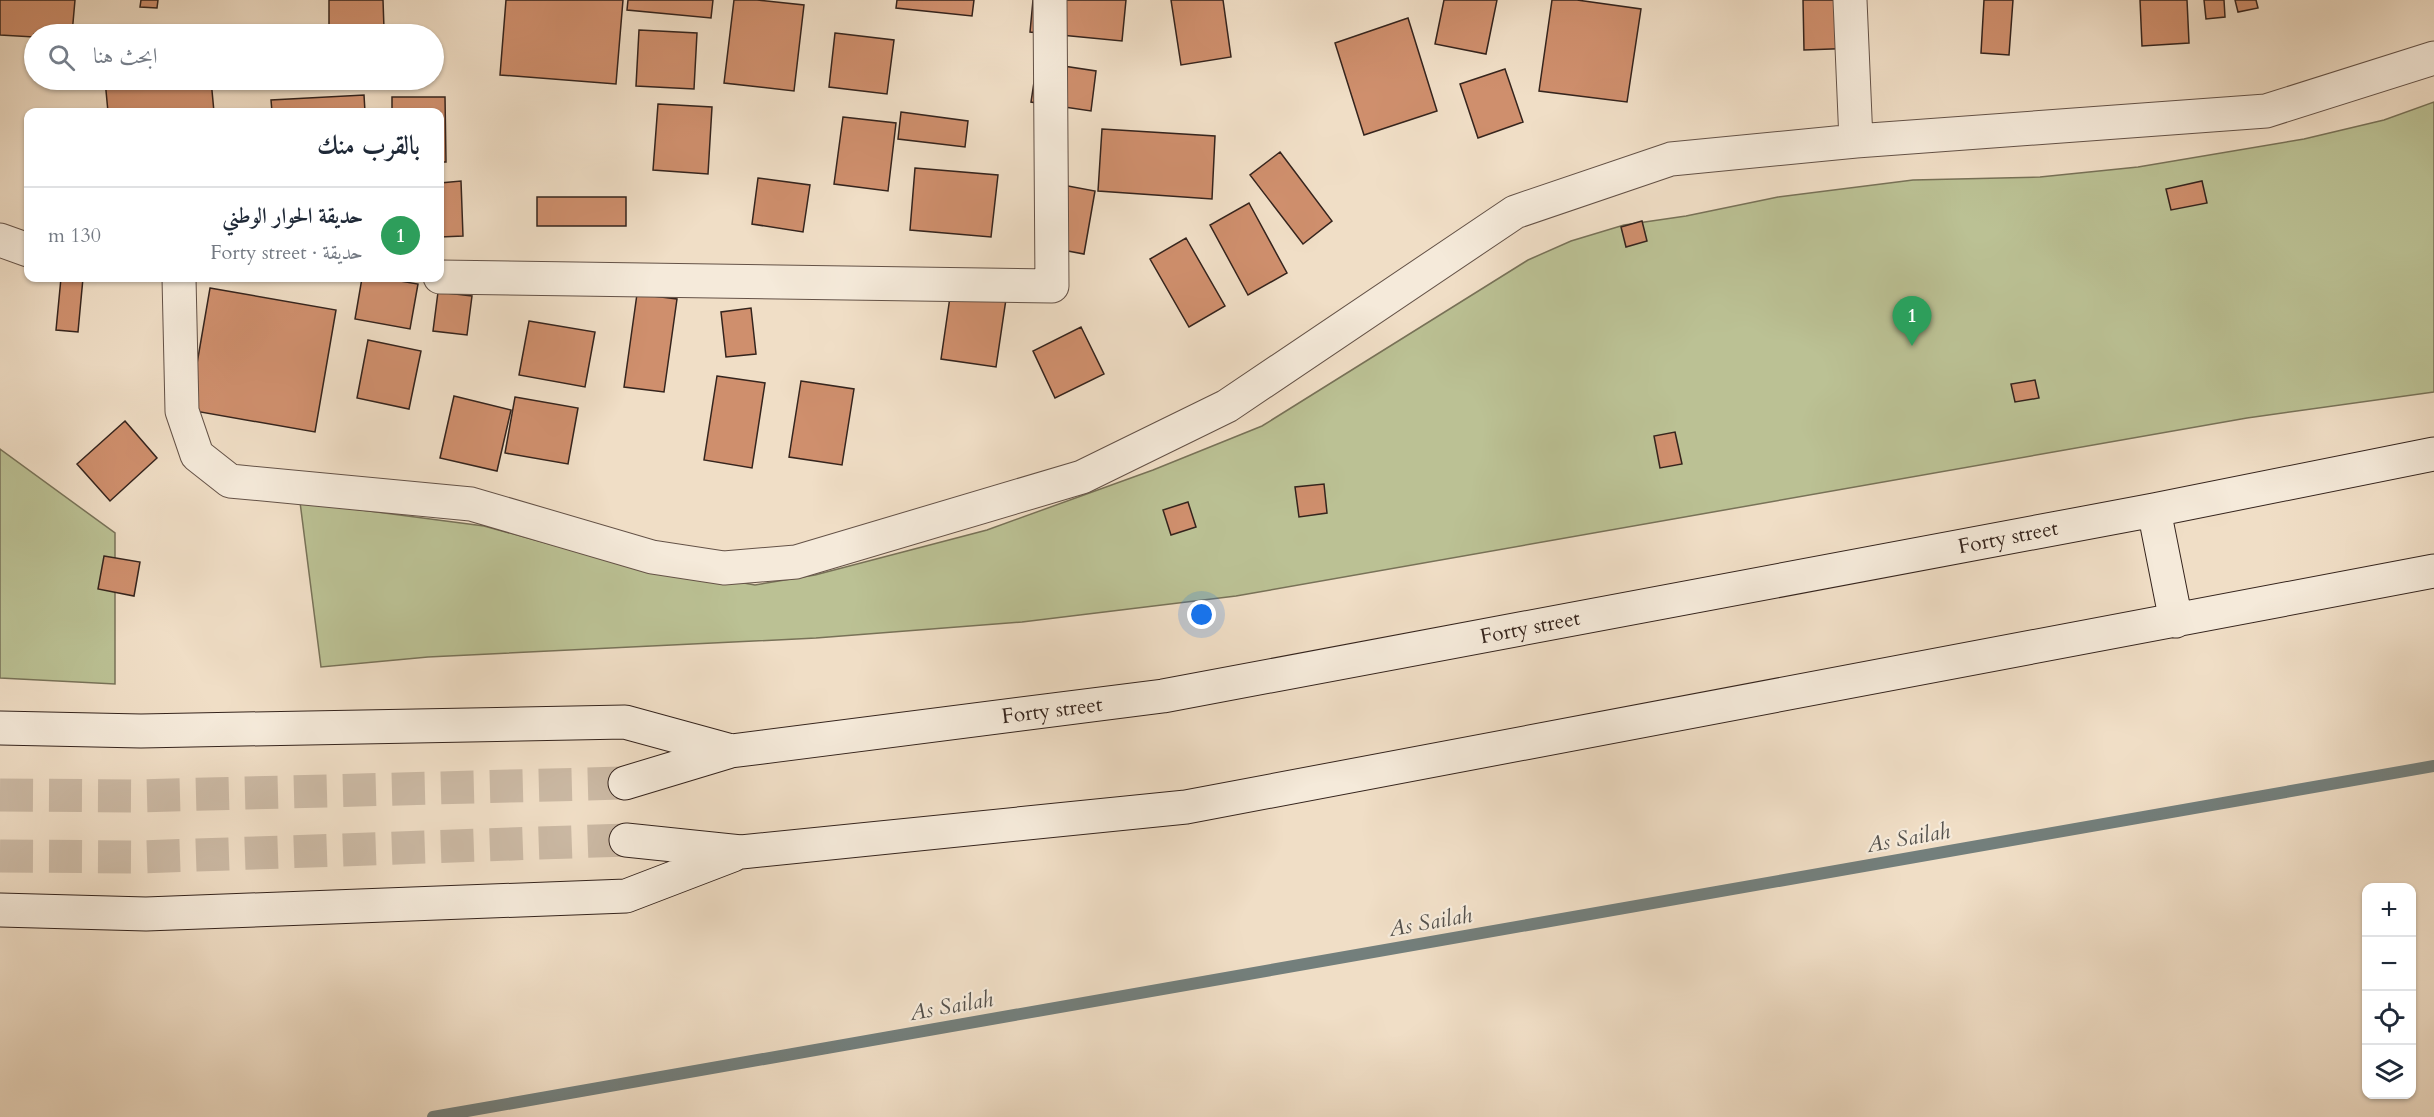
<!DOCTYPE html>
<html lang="ar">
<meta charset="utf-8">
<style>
body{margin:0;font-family:Cardo,Amiri,serif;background:#f2f2f3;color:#1f2937;direction:rtl}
.controls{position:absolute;right:18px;bottom:18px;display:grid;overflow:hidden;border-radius:12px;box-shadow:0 2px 4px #0004}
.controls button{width:54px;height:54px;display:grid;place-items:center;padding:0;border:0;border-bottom:2px solid #e0e1e3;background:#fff;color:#1f2937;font:30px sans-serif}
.you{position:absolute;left:1202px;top:615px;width:21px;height:21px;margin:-15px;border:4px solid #fff;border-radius:50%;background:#1a73e8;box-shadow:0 0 0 9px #1a73e833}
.badge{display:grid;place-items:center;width:39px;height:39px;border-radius:50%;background:#8f2418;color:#fff;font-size:20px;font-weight:700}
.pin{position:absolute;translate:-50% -50px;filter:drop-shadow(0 2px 3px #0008)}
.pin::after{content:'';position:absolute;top:32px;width:21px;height:18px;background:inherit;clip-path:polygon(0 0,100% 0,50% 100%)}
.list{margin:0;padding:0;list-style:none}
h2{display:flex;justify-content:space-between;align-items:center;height:78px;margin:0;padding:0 24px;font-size:26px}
h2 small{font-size:20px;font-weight:400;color:#747a83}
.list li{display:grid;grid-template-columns:39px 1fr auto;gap:18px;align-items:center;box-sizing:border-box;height:96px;padding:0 24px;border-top:2px solid #e0e1e3}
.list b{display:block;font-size:22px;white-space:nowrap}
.list p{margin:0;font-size:20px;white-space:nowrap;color:#747a83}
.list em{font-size:20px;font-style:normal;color:#747a83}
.icon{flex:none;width:33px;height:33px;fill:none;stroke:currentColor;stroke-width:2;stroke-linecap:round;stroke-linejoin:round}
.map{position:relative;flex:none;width:2434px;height:1117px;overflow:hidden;direction:ltr}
.search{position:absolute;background:#fff;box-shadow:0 2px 4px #0004;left:24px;top:24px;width:420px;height:66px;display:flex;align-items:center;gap:15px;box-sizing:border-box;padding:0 21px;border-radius:33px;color:#747a83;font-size:22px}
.panel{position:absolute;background:#fff;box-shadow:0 2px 4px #0004;left:24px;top:108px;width:420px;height:174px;border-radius:12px;direction:rtl}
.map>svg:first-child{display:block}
.green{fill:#bbc194;stroke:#787258;stroke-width:1.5}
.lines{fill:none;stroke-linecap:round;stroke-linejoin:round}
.stream{stroke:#737f7c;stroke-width:12}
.building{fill:#cf8f6d;stroke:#35241d;stroke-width:1.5}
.secondary-tunnel{stroke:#cbb9a4;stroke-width:33;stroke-dasharray:33 16;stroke-linecap:butt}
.minor-casing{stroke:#645247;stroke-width:35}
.secondary-casing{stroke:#35241d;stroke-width:35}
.minor{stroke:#f5eada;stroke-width:33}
.secondary{stroke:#f5eada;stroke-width:33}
.labels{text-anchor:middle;stroke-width:4.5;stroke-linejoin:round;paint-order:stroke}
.street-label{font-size:21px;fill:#35241d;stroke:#f5eada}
.water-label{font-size:22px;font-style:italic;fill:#54514c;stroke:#f5eada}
</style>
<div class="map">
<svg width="2434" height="1117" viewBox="0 0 2434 1117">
<rect width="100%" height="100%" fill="#f0dec6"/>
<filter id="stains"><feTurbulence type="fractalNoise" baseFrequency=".00333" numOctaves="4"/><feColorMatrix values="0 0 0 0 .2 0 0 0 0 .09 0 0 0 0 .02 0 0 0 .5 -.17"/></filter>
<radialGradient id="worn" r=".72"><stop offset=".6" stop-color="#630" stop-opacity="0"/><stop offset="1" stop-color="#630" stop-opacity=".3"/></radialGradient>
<!-- green -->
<path class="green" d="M 2434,102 L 2434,392 L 2247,418 L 1236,596 L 1022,622 L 816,638 L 428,657 L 321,667 L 300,502 L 484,526 L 597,557 L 755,585 L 815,575 L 987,530 L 1153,470 L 1262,426 L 1528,260 L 1571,241 L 1624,225 L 1686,216 L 1778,197 L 1913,180 L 2040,177 L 2138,167 L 2304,139 L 2384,120 Z
M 0,449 L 115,533 L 115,684 L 0,678 Z"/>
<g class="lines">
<!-- stream -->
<path class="stream" d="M 433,1117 L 2434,766"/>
</g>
<!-- building -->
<path class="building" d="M 0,0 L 75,0 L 72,34 L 34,34 L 34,37 L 0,35 Z
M 141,0 L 158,0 L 157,8 L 140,7 Z
M 329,0 L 383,0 L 384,29 L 329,30 Z
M 506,0 L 623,0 L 616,84 L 500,75 Z
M 628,0 L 713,0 L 711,18 L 627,10 Z
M 734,0 L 757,0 L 804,5 L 794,91 L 724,83 Z
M 897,0 L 974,0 L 972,16 L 896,8 Z
M 1033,0 L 1126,0 L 1122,41 L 1030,32 Z
M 1171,0 L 1223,0 L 1231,57 L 1181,65 Z
M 1444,0 L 1497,0 L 1486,54 L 1435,44 Z
M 1552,0 L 1577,0 L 1641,9 L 1627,102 L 1539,91 Z
M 1803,0 L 1858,0 L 1859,48 L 1804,50 Z
M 1984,0 L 2013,0 L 2009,55 L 1981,53 Z
M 2140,0 L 2187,0 L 2189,43 L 2142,46 Z
M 2204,0 L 2224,0 L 2225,17 L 2206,19 Z
M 2235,0 L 2256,0 L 2258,8 L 2238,12 Z
M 1408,18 L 1437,111 L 1364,135 L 1335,43 Z
M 639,30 L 697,33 L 694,89 L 636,86 Z
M 835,33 L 894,40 L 887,94 L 829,87 Z
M 1037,62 L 1096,71 L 1091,111 L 1031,102 Z
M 1505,69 L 1523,122 L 1478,138 L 1460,84 Z
M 105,80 L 211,80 L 214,112 L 108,112 Z
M 364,95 L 365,112 L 272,112 L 271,100 Z
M 392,97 L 445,97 L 446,162 L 440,162 L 440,112 L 392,112 Z
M 658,104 L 712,107 L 708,174 L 653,170 Z
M 901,112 L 968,121 L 965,147 L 898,139 Z
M 843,117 L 896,123 L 888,191 L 834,184 Z
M 1102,129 L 1215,136 L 1212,199 L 1098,191 Z
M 1280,152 L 1332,221 L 1303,244 L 1250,175 Z
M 915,168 L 998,175 L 991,237 L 910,230 Z
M 758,178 L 810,185 L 803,232 L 752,224 Z
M 461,181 L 463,236 L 440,237 L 440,183 Z
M 2202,181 L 2207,203 L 2171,210 L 2166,189 Z
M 1052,183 L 1095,191 L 1084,254 L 1041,246 Z
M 537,197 L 626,197 L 626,226 L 537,226 Z
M 1249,203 L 1287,273 L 1248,295 L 1210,225 Z
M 1642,221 L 1647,241 L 1626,247 L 1621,227 Z
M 1186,238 L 1225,306 L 1189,327 L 1150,259 Z
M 61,278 L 83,278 L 78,332 L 56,330 Z
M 362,278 L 382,278 L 418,284 L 410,329 L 355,319 Z
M 210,288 L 336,310 L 315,432 L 189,410 Z
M 951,290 L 1006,299 L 996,367 L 941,359 Z
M 438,292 L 472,296 L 467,335 L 433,331 Z
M 637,294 L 677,299 L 664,392 L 624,387 Z
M 751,308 L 756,354 L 726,357 L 721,312 Z
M 529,321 L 595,332 L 585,387 L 519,375 Z
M 1081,327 L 1104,374 L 1055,398 L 1033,351 Z
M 368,340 L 421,351 L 409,409 L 357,398 Z
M 717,376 L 765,383 L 752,468 L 704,460 Z
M 2035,380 L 2039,398 L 2015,402 L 2011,384 Z
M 801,381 L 854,389 L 842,465 L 789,457 Z
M 454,396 L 511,410 L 497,471 L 440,458 Z
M 515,397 L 578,408 L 568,464 L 505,453 Z
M 125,421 L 157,458 L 110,501 L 77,464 Z
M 1675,432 L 1682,464 L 1660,468 L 1654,436 Z
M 1324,484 L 1327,513 L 1299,517 L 1295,487 Z
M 1188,502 L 1196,527 L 1171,535 L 1163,510 Z
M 104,556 L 140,562 L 134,596 L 98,589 Z"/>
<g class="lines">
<!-- secondary-tunnel -->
<path class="secondary-tunnel" d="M 0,795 L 134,796 L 625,783
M 0,856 L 140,857 L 626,840"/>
<defs>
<path id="minor" d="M 1850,0 L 1856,141
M 0,240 L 28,250
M 440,277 L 1052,286 L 1050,0
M 179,278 L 182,411 L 197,455 L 230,481 L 471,504 L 652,557 L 724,568 L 796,562 L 1082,477 L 1227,406 L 1515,212 L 1671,159 L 1856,141 L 2266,111 L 2434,58"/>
<path id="secondary" d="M 2154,510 L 2176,621
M 0,728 L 141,731 L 625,722 L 731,751
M 625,783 L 731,751 L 1163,696 L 2154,510 L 2434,454
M 626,840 L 741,852 L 1186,807 L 2434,571
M 0,910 L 146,914 L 626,896 L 733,855"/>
</defs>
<!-- minor casing -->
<use href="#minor" class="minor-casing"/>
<!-- secondary casing -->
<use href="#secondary" class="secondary-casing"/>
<!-- minor -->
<use href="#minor" class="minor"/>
<!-- secondary -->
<use href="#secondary" class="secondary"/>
</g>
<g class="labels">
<!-- street labels -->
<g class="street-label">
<text transform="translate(2008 537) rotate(-11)" y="7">Forty street</text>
<text transform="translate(1530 627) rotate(-11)" y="7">Forty street</text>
<text transform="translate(1052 710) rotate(-7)" y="7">Forty street</text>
</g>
<!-- water labels -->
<g class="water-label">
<text transform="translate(1908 837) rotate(-10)" y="8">As Sailah</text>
<text transform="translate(1430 921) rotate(-10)" y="8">As Sailah</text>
<text transform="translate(951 1005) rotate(-10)" y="8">As Sailah</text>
</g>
</g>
<rect width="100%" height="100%" filter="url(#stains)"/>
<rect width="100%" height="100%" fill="url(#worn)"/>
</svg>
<div class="controls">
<button>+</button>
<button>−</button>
<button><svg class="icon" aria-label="locate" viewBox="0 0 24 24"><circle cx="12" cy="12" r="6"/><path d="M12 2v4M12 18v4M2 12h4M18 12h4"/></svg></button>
<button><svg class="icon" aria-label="layers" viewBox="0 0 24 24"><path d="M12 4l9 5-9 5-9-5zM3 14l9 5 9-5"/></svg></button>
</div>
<div class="you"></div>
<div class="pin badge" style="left:1912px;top:346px;background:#2e9e5b">1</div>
<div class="search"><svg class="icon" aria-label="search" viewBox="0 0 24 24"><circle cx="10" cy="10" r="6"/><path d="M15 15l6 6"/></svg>ابحث هنا</div>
<section class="panel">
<h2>بالقرب منك<small></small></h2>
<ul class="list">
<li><span class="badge" style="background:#2e9e5b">1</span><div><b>حديقة الحوار الوطني</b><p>حديقة · Forty street</p></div><em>130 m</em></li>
</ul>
</section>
</div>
